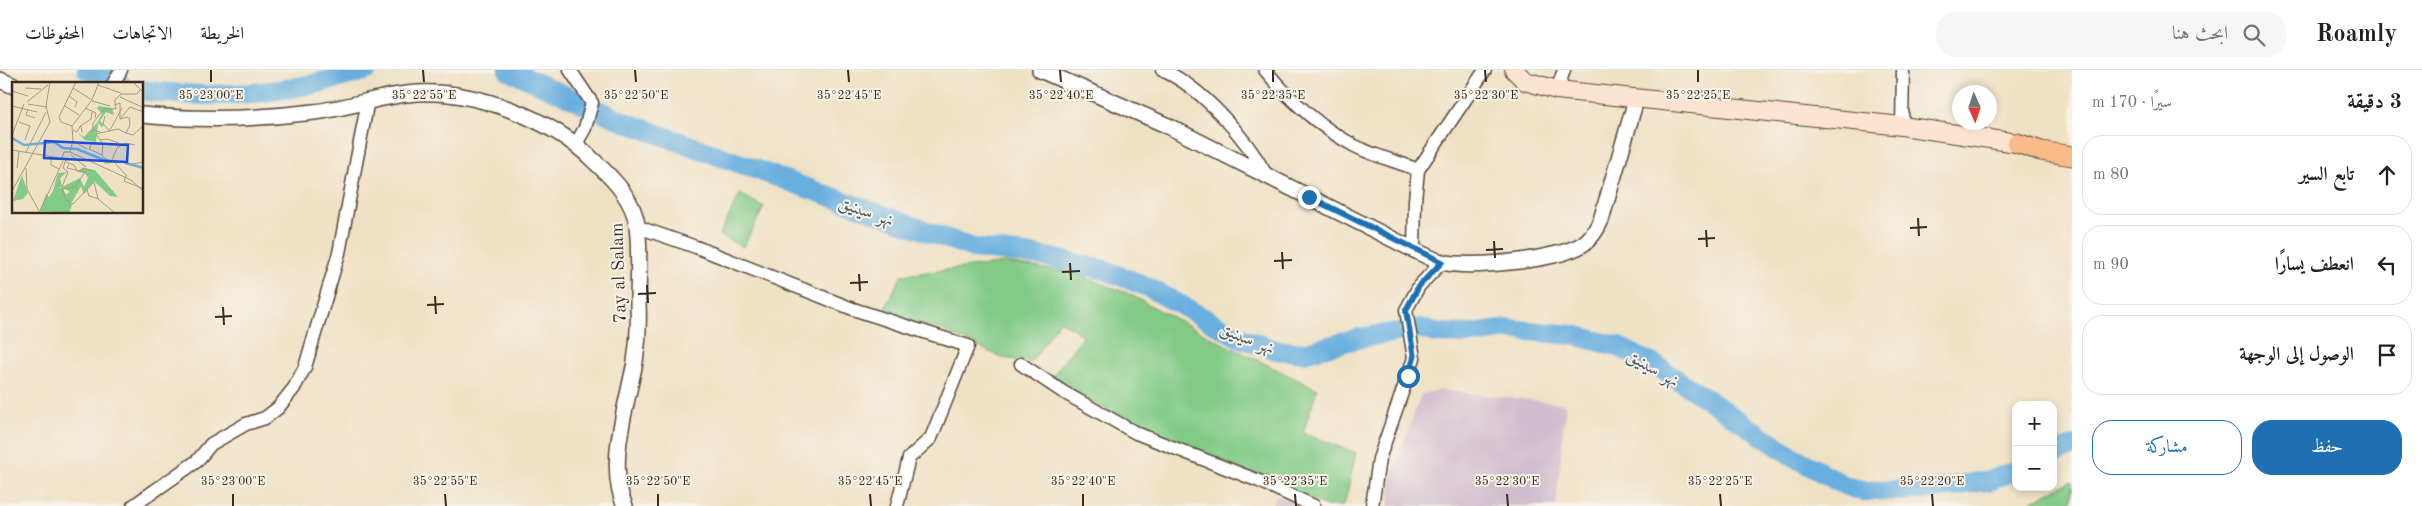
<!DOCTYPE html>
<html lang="ar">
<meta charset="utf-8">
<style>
body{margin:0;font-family:"Old Standard TT",Amiri,serif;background:#f6f6f6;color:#202124;direction:rtl}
.controls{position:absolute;right:15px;bottom:15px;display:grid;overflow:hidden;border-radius:10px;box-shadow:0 2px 8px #0003}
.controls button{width:45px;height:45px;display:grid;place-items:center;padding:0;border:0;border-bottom:1px solid #e0e0e0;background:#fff;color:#202124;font:25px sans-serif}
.compass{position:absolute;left:1952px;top:15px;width:45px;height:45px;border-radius:50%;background:#fff;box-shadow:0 2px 8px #0003;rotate:177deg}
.stop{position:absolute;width:15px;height:15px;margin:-11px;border:4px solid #1f6fb2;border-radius:50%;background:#fff}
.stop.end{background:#1f6fb2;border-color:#fff;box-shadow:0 1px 5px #0008}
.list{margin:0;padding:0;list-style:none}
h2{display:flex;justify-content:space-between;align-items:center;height:65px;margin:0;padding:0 20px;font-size:21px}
h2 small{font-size:16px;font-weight:400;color:#757577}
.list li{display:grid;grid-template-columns:32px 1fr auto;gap:15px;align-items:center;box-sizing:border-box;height:80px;margin:0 10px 10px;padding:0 10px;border:1px solid #e0e0e0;border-radius:20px}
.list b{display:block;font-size:19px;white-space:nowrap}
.list em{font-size:16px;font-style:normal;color:#757577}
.actions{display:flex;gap:10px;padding:15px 20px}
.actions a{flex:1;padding:11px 0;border:1px solid #1f6fb2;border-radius:20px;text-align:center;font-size:18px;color:#1f6fb2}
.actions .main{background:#1f6fb2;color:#fff}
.icon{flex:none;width:28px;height:28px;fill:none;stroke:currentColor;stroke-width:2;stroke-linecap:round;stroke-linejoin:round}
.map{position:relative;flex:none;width:2072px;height:436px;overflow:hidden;direction:ltr}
header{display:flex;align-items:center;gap:30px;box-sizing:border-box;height:70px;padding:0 25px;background:#fff;border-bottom:1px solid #e0e0e0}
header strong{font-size:24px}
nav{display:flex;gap:28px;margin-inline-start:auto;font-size:18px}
.search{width:350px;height:45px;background:#f6f6f6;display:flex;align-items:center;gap:12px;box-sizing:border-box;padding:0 18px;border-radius:20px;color:#757577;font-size:19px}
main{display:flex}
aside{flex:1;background:#fff}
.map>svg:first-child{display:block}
.industrial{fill:#d0bdce}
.green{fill:#82cb87;stroke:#5e7a52}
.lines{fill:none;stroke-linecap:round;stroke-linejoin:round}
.river{stroke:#68afdf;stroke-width:20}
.minor-casing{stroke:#564537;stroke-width:15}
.tertiary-casing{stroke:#564537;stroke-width:18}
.secondary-casing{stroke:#564537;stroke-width:20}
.primary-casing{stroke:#564537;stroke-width:21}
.minor{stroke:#fff;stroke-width:12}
.tertiary{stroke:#fff;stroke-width:15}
.secondary{stroke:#fde4d1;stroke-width:18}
.primary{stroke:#fabb8b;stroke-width:19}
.route{stroke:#1f6fb2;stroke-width:6}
.ticks{fill:none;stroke:#3b2a1e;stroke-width:2}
.labels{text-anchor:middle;stroke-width:4;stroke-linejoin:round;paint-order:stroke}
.street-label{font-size:18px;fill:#3b2a1e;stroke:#f7f3e8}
.water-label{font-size:19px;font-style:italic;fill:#4b5962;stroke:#f7f3e8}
.inset-river{fill:none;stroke:#68afdf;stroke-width:2.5}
.inset-road{fill:none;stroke:#a79882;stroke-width:1}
.view{fill:#1d4ed8;fill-opacity:0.15;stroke:#1d4ed8;stroke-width:2.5}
.inset-edge{fill:none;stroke:#3b2a1e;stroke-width:2.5}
.ticks-label{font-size:12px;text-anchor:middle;fill:#3b2a1e;stroke:#f7f3e8;stroke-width:4;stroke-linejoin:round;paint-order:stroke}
</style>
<header>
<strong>Roamly</strong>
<div class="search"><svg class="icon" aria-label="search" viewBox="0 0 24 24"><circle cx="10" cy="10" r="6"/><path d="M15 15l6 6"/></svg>ابحث هنا</div>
<nav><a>الخريطة</a><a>الاتجاهات</a><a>المحفوظات</a></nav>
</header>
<main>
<aside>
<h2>3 دقيقة<small>سيرًا · 170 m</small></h2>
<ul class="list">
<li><svg class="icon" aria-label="ahead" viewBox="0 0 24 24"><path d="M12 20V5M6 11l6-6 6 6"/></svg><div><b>تابع السير</b></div><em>80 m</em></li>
<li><svg class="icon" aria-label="left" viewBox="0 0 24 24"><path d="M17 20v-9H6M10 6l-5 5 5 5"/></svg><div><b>انعطف يسارًا</b></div><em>90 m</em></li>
<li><svg class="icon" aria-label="arrive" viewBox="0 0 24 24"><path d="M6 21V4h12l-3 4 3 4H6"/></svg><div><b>الوصول إلى الوجهة</b></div></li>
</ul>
<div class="actions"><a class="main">حفظ</a><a>مشاركة</a></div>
</aside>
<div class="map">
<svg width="2072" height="436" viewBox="0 0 2072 436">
<rect width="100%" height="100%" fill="#f7f3e8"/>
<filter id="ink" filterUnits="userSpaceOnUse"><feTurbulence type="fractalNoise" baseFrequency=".02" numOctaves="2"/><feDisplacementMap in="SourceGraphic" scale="10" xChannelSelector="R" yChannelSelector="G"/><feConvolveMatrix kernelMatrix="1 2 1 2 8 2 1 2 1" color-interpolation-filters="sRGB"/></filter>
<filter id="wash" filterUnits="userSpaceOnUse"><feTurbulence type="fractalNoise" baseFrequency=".0096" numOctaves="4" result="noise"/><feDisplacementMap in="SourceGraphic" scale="20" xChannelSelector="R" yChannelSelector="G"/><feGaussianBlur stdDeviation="1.12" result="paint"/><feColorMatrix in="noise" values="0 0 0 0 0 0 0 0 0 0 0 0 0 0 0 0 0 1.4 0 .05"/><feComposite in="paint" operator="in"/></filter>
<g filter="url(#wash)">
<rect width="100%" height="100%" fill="#efe1c4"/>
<!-- industrial -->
<path class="industrial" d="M 1440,320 L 1566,334 L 1556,436 L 1389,436 L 1391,409 L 1421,324 Z
M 1276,425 L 1305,436 L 1272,436 Z"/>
<!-- green -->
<path class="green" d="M 740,124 L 764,137 L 743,177 L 719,165 Z
M 1005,193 L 1073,203 L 1127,223 L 1220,272 L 1317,319 L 1303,363 L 1356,383 L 1344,436 L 1326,436 L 1205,384 L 1145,362 L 1051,308 L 1083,266 L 1060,250 L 1031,292 L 1003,288 L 940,259 L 885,247 L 882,243 L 902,205 Z
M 2072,411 L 2072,436 L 2023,436 Z"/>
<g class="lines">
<!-- river -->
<path class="river" d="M 87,0 L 121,14
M 508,0 L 625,52 L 973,178 L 1042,186 L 1105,200 L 1150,218 L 1240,268 L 1276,280 L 1303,283 L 1360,268 L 1421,258 L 1435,263 L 1473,264 L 1508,259 L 1573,265 L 1617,276 L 1657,296 L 1792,386 L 1844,415 L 1862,421 L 1928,420 L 1992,410 L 2016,400
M 142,20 C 216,31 296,23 367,0
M 2053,384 L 2072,376"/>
</g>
</g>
<g filter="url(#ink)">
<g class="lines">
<defs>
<path id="minor" d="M 570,0 L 592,33 L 585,58 L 576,74
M 1162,0 C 1202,17 1246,68 1267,106
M 1265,0 C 1290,30 1318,56 1353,75 C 1373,86 1397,91 1418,100
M 113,14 L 121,0
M 1557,20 L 1564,0
M 1902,56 L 1903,0
M 638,157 L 696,177 L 853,239 L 968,276 L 931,368 L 909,388 L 897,436
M 1414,180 L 1415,130 L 1418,100 L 1485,0
M 1021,294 L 1063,322 L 1136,363 L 1259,411 L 1314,436
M 133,436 L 197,391 L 211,374 L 246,354 L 265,348 L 278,338 L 294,318 L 305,297 L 339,183 L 368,30
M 1372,436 L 1379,389 L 1414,288 L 1406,240 L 1419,216 L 1442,192"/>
<path id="tertiary" d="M 1040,0 L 1166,55 L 1414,180 C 1423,184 1433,190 1442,192 C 1471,199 1559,190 1583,174 C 1592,168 1597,159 1601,150 L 1636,30
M 0,10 L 14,16
M 142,45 C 199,51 257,49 314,42 C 349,38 382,25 417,23 C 475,20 552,49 593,90 C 610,106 628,123 635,146 C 641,165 638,211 638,234 C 639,253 638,273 635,292 C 627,335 606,395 625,436"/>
<path id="secondary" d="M 1514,0 L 1525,11 L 1557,20 L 1902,56 L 2017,73"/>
<path id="primary" d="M 2017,73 L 2041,81 L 2072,86"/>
</defs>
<!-- minor casing -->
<use href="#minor" class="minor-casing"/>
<!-- tertiary casing -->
<use href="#tertiary" class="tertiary-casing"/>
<!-- secondary casing -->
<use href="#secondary" class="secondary-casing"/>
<!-- primary casing -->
<use href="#primary" class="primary-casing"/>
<!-- minor -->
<use href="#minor" class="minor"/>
<!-- tertiary -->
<use href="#tertiary" class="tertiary"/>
<!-- secondary -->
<use href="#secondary" class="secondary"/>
<!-- primary -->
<use href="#primary" class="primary"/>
</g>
</g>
<g class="lines" filter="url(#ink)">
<!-- route -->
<path class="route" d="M 1309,127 L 1442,192 L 1419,216 L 1406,240 L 1414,288 L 1408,306"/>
</g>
<!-- ticks -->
<path class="ticks" d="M 211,0 L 211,12M 423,0 L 424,12M 635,0 L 636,12M 848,0 L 849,12M 1060,0 L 1061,12M 1273,0 L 1273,12M 1485,0 L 1486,12M 1698,0 L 1698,12M 1918,148 L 1919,166M 1910,158 L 1927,157M 1706,160 L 1707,177M 1698,169 L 1715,168M 1494,171 L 1495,188M 1486,180 L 1503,179M 1282,182 L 1283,199M 1274,191 L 1292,190M 1070,193 L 1071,210M 1062,202 L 1080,201M 859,204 L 860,221M 850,213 L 868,212M 647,215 L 648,233M 638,224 L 656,223M 435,226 L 436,244M 427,235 L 444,234M 223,237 L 224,255M 215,247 L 232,246M 233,424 L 233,436M 445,424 L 446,436M 658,424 L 658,436M 870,424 L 871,436M 1083,424 L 1083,436M 1295,424 L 1296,436M 1507,424 L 1508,436M 1720,424 L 1721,436M 1932,424 L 1933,436"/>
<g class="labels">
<!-- street labels -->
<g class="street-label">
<text transform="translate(618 203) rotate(-92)" y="6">7ay al Salam</text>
</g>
<!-- water labels -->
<g class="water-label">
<text transform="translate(867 140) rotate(20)" y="7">نهر سينيق</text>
<text transform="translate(1248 267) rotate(22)" y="7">نهر سينيق</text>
<text transform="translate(1654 297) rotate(30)" y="7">نهر سينيق</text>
</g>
</g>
<!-- overview -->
<g transform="translate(12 12)">
<rect width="131" height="131" fill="#efe1c4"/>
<path d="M 87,24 L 100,26 L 102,33 L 94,30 L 88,39 L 92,43 L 90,45 L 86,41 L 84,60 L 73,58 L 66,51 L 72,55 L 85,41 L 90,32 L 85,26 ZM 71,86 L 83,88 L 106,115 L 98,114 L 82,99 L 72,112 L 69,104 L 60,120 L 55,119 L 54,112 L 58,110 L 50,105 L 68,96 L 72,105 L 76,96 L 73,91 L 66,90 ZM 55,90 L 48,96 L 50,105 L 45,105 L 50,106 L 60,123 L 57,131 L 28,129 L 34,112 L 37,115 L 41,109 L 46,91 ZM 10,93 L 16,111 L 11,117 L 1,119 Z" fill="#82cb87"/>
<path class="inset-river" d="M 0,56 L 12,63 L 42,60 L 51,66 L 65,67 L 97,80M 113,81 L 132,86"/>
<path class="inset-road" d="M 121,0 L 132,11M 86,3 L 109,11M 13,6 L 29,7M 61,6 L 80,18M 0,9 L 16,14M 57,14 L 65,20 L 63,25M 108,15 L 132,26M 80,19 L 98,24M 15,20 L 36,3M 16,22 L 35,25M 0,24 L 25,30M 53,24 L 67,33M 73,26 L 84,31 L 83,36M 16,27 L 14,33 L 23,36M 93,34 L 91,42 L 98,49M 116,35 L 108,37 L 108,21 L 103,23 L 103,18 L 109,12 L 125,12 L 128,8M 117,35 L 118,43 L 114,51 L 106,47 L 84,52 L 91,62 L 90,74 L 96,78 L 121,82 L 132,80M 108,37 L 118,25 L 132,30M 7,40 L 18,44 L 13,58M 70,43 L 79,37 L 80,30M 60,44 L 49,40 L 47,35 L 64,0M 61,48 L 65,50 L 69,43 L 70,50M 88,50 L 81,48 L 81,41 L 92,27 L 104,27 L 103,23M 97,50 L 110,26M 114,51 L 121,53 L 130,45M 0,53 L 12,22M 88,58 L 95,57 L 107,61M 61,59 L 75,67M 78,60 L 80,61 L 77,67 L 90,73M 0,68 L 54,77 L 51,86 L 56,90 L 50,105 L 54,118 L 61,122 L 82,100 L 86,117 L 103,131M 14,70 L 34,30M 58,70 L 61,59 L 60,44 L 80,18 L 87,0M 59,73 L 74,85M 39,75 L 39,83 L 47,87M 50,76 L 52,70 L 58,70 L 119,98 L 132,110M 100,78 L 105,66 L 114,61 L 123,63M 54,80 L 62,83 L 66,90M 102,80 L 115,94M 92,81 L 109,80M 5,86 L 7,69M 14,86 L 15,107 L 27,129M 66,89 L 72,86 L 80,89M 114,94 L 112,99 L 132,107M 50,107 L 63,105 L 73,90 L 55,86 L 57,82M 75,108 L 77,114 L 87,117M 0,109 L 38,40 L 34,24 L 38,0M 27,131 L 51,79"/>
<path class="view" d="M 33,59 L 116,63 L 115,80 L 32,76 Z"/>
<rect width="131" height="131" class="inset-edge"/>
</g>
<g class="ticks-label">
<text x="211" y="29">35°23'00"E</text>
<text x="424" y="29">35°22'55"E</text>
<text x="636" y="29">35°22'50"E</text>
<text x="849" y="29">35°22'45"E</text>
<text x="1061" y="29">35°22'40"E</text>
<text x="1273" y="29">35°22'35"E</text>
<text x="1486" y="29">35°22'30"E</text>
<text x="1698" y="29">35°22'25"E</text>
<text x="233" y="415">35°23'00"E</text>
<text x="445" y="415">35°22'55"E</text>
<text x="658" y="415">35°22'50"E</text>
<text x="870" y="415">35°22'45"E</text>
<text x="1083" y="415">35°22'40"E</text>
<text x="1295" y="415">35°22'35"E</text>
<text x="1507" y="415">35°22'30"E</text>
<text x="1720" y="415">35°22'25"E</text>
<text x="1932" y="415">35°22'20"E</text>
</g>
</svg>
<div class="controls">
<button>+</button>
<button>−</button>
</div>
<svg class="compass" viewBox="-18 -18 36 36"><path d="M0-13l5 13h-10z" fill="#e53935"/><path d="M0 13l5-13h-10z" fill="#757577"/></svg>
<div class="stop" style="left:1408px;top:306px"></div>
<div class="stop end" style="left:1309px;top:127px"></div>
</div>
</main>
